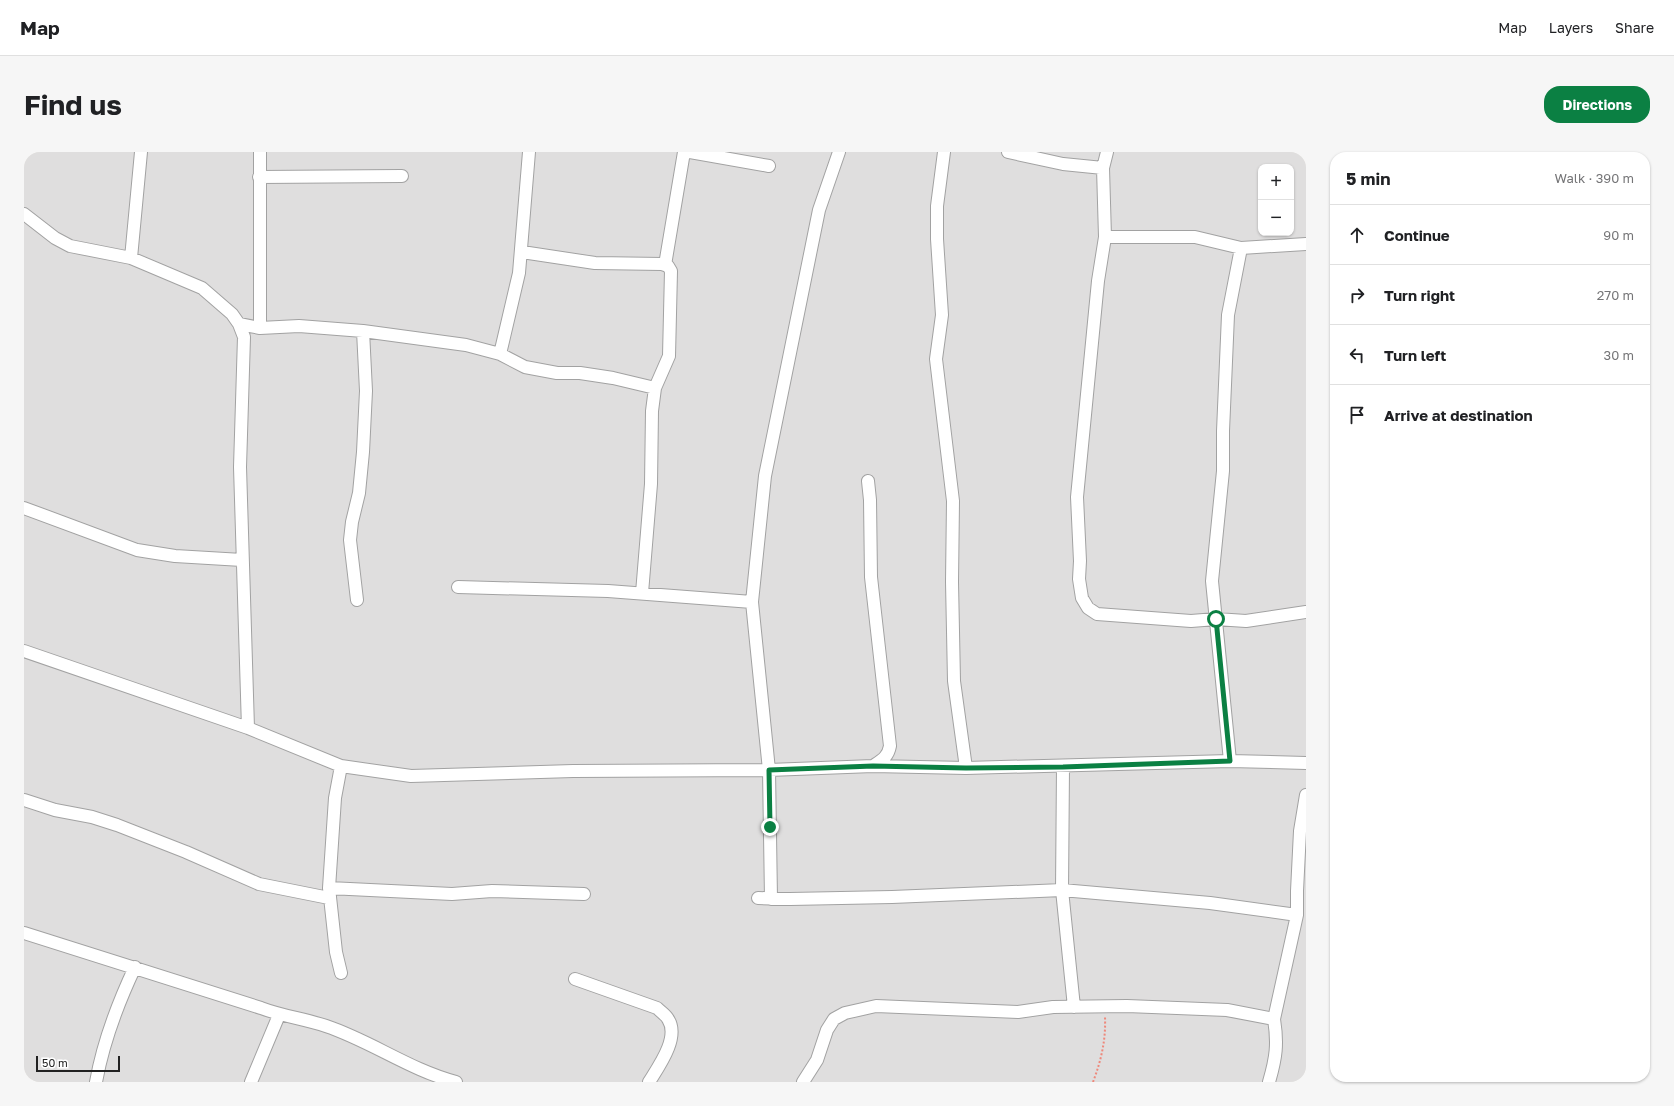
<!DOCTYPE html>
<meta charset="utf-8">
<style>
body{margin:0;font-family:"Golos Text",sans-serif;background:#f6f6f6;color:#202124}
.controls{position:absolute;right:12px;top:12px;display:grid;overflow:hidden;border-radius:8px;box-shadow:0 1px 3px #0004}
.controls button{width:36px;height:36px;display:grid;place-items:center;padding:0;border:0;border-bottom:1px solid #e0e0e0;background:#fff;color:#202124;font:20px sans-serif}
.scale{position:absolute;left:12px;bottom:10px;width:84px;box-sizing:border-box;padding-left:4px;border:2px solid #212121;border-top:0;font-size:11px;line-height:14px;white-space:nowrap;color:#212121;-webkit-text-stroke:3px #fff;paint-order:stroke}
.stop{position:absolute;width:12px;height:12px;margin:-9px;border:3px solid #0b8043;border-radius:50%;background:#fff}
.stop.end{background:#0b8043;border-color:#fff;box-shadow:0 1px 4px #0008}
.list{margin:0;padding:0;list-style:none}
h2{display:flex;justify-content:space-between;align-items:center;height:52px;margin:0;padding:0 16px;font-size:17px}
h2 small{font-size:13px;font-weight:400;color:#757577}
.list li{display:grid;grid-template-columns:26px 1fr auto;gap:12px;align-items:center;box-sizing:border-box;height:60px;padding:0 16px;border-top:1px solid #e0e0e0}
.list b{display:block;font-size:15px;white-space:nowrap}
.list em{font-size:13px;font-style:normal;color:#757577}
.icon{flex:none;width:22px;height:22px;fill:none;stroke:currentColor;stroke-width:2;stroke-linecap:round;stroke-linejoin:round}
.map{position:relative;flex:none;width:1282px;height:930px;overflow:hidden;border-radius:16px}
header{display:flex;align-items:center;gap:24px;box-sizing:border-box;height:56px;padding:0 20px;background:#fff;border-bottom:1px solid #e0e0e0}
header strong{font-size:19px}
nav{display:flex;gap:22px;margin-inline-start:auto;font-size:14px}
.intro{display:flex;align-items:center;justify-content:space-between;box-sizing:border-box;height:96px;padding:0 24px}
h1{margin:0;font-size:28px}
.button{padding:10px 18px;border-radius:16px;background:#0b8043;color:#fff;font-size:14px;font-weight:700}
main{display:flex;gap:24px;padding:0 24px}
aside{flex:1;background:#fff;border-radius:16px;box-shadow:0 1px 3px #0004}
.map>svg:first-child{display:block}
.residential{fill:#dfdede;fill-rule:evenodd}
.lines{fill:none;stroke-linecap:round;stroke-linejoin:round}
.minor-casing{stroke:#a2a2a2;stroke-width:14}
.path{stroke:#ee887b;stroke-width:2;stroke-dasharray:2 2;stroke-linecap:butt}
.minor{stroke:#fff;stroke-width:12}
.route{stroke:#0b8043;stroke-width:5}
</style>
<header>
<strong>Map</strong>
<nav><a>Map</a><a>Layers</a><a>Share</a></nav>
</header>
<div class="intro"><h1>Find us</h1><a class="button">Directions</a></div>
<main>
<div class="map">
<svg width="1282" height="930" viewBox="0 0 1282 930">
<rect width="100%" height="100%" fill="#f0eee8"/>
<!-- residential -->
<path class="residential" d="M 0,0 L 1282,0 L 1282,930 L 0,930 ZM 1237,15 L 1267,15 L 1267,81 L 1237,81 Z"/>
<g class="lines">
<defs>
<path id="minor" d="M 666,0 L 745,14
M 920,0 L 913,54 L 913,87 L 918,163 L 912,207 L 929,349 L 928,430 L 930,529 L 942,616
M 984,0 L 1039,12 L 1079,16
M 1083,0 L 1079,16 L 1081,85 L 1074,129 L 1053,345 L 1056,409 L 1055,427 L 1058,446 L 1064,456 L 1073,462 L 1167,469 L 1192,467 L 1222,469 L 1282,460
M 235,25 L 378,24
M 0,62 L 31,86 L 46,94 L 107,106 L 178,136 L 208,162 L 215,172 L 220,185 L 216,315 L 224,576
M 1081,85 L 1171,85 L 1217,96
M 498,100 L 571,111 L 638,112 L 644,114 L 647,119 L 645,204 L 631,236
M 107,106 L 117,0
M 641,113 L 660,0
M 215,172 L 236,176 L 275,174 L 339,179 L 442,193 L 476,202 L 501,215 L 533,221 L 556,221 L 589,226 L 631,236 L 628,259 L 627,332 L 618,441
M 236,176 L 236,0
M 476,202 L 495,121 L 505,0
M 844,329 L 846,348 L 847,425 L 866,594 C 864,605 858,608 849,614
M 0,356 L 113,398 L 151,404 L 218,408
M 434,435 L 584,439 L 728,450 L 745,618 L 747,747
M 333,448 L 326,388 L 328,370 L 335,341 L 339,300 L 342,239 L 339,179
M 728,450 L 741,324 L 795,58 L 815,0
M 0,499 L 224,576 L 317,614 L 387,624 L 549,619 L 745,618 L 849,614 L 942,616 L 1206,609 L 1282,611
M 1206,609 L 1188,429 L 1199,319 L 1199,279 L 1204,163 L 1217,96 L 1282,92
M 317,614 L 311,646 L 305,736 L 312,800 L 317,821
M 1039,615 L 1038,738 L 1050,855
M 0,648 L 31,658 L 68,665 L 93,673 L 162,700 L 235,732 L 305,746
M 305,736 L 428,742 L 468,739 L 560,742
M 734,746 L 766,747 L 868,745 L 1038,738 L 1186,751 L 1273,763
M 0,781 L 237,856 C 258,864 281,867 302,874 C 347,889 386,918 432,930
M 551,827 L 633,856 C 637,860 642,863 644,867 C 656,885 635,914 625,930
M 72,930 C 79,891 94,851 111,815
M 227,930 L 255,863
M 779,930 L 793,908 L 803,878 L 810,867 L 821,861 L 852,854 L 994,860 L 1029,855 L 1103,854 L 1203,858 L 1250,867
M 1245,930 C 1252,906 1254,892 1250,867 L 1273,763 L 1273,739 L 1276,679 L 1282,643"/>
</defs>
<!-- minor casing -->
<use href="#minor" class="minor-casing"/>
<!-- path -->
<path class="path" d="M 1069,930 C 1077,909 1082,888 1081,865"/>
<!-- minor -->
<use href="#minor" class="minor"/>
</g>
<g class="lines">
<!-- route -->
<path class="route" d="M 746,675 L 745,618 L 849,614 L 942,616 L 1039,615 L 1206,609 L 1192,467"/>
</g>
</svg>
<div class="controls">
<button>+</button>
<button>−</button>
</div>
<div class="scale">50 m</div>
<div class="stop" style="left:1192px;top:467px"></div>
<div class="stop end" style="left:746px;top:675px"></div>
</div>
<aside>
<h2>5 min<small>Walk · 390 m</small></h2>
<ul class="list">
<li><svg class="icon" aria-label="ahead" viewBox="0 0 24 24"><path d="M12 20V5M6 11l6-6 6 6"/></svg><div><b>Continue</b></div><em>90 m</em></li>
<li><svg class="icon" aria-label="right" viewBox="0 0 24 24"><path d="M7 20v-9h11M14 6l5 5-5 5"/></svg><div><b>Turn right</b></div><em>270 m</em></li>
<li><svg class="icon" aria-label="left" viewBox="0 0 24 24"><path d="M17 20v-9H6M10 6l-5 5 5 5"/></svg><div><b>Turn left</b></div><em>30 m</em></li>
<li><svg class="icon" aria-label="arrive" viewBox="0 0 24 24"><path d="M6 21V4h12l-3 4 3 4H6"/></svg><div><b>Arrive at destination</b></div></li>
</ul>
</aside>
</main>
